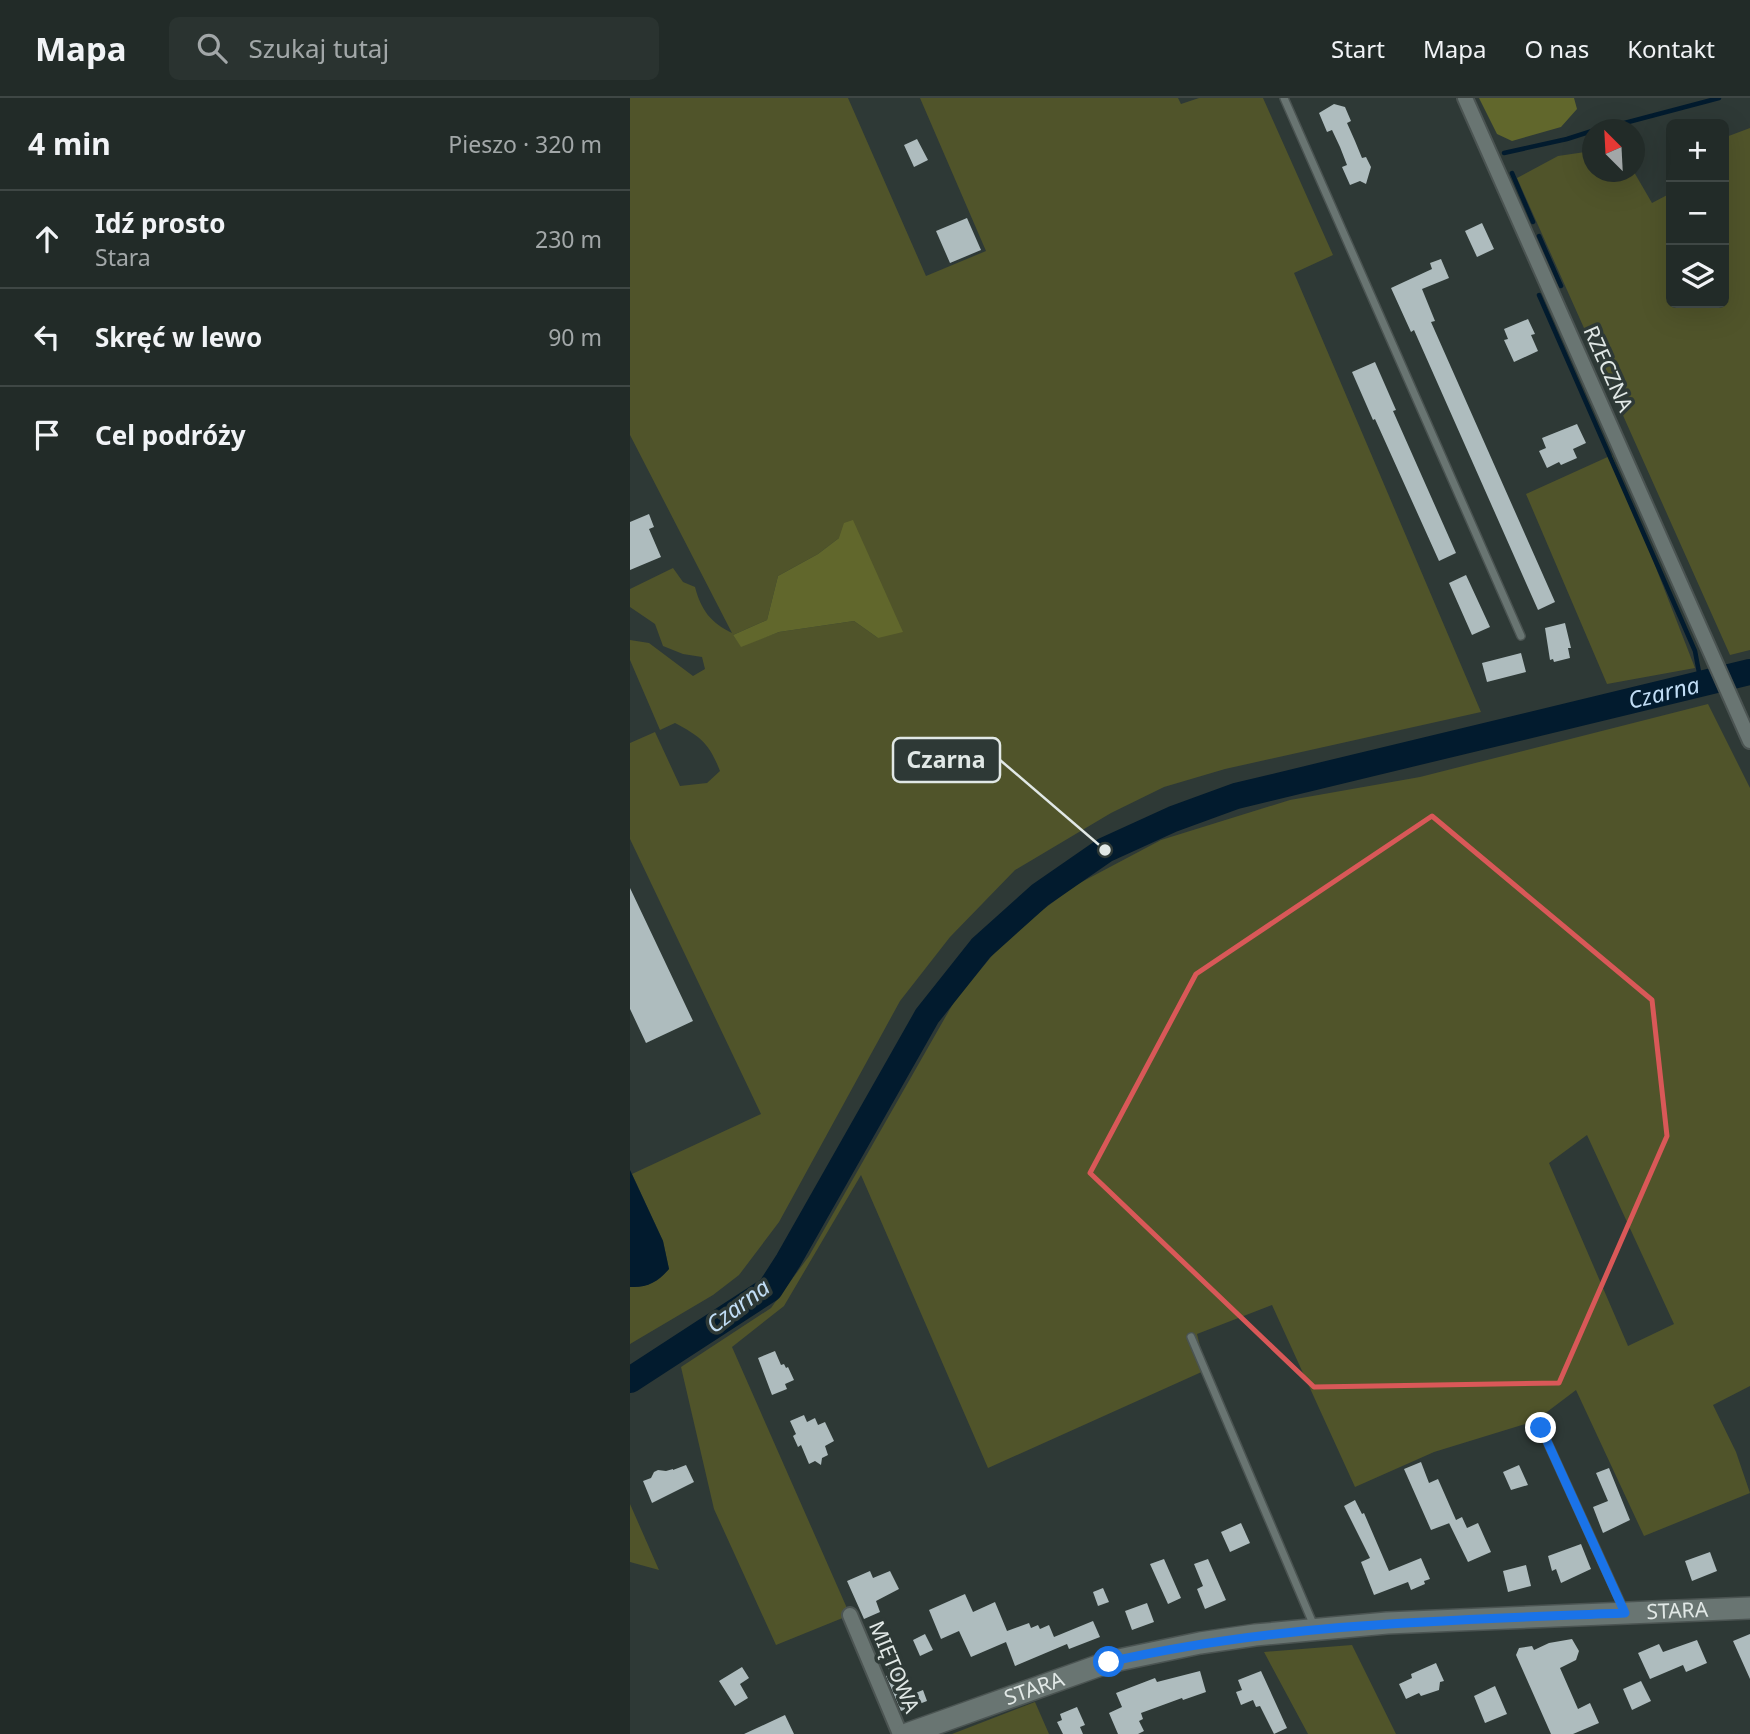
<!DOCTYPE html>
<html lang="pl">
<meta charset="utf-8">
<style>
body{margin:0;font-family:"Noto Sans",sans-serif;background:#2a3330;color:#f1f3f6}
.controls{position:absolute;right:21px;top:21px;display:grid;overflow:hidden;border-radius:10px;box-shadow:0 7px 28px #0002}
.controls button{width:63px;height:63px;display:grid;place-items:center;padding:0;border:0;border-bottom:2px solid #3f4745;background:#222b28;color:#f1f3f6;font:35px sans-serif}
.compass{position:absolute;left:952px;top:21px;width:63px;height:63px;border-radius:50%;background:#222b28;box-shadow:0 7px 28px #0002;rotate:336deg}
.stop{position:absolute;width:21px;height:21px;margin:-16px;border:5px solid #1a73e8;border-radius:50%;background:#fff}
.stop.end{background:#1a73e8;border-color:#fff;box-shadow:0 2px 7px #0008}
.list{margin:0;padding:0;list-style:none}
h2{display:flex;justify-content:space-between;align-items:center;height:91px;margin:0;padding:0 28px;font-size:30px}
h2 small{font-size:23px;font-weight:400;color:#a2a7a8}
.list li{display:grid;grid-template-columns:46px 1fr auto;gap:21px;align-items:center;box-sizing:border-box;height:98px;padding:0 28px;border-top:2px solid #3f4745}
.list b{display:block;font-size:26px;white-space:nowrap}
.list p{margin:0;font-size:23px;white-space:nowrap;color:#a2a7a8}
.list em{font-size:23px;font-style:normal;color:#a2a7a8}
.icon{flex:none;width:38px;height:38px;fill:none;stroke:currentColor;stroke-width:2;stroke-linecap:round;stroke-linejoin:round}
.map{position:relative;flex:none;width:1120px;height:1636px;overflow:hidden}
header{display:flex;align-items:center;gap:42px;box-sizing:border-box;height:98px;padding:0 35px;background:#222b28;border-bottom:2px solid #3f4745}
header strong{font-size:33px}
nav{display:flex;gap:38px;margin-inline-start:auto;font-size:24px}
.search{width:490px;height:63px;background:#2a3330;display:flex;align-items:center;gap:18px;box-sizing:border-box;padding:0 24px;border-radius:10px;color:#a2a7a8;font-size:26px}
main{display:flex}
aside{flex:1;background:#222b28}
.map>svg:first-child{display:block}
.green{fill:#50542a;fill-rule:evenodd}
.forest{fill:#61672c}
.water{fill:#021b2e}
.lines{fill:none;stroke-linecap:round;stroke-linejoin:round}
.stream{stroke:#021b2e;stroke-width:4.5}
.river{stroke:#021b2e;stroke-width:26}
.building{fill:#aebcbe}
.lane-casing{stroke:#4b5452;stroke-width:10}
.street-casing{stroke:#4b5452;stroke-width:18}
.secondary-casing{stroke:#4b5452;stroke-width:24}
.lane{stroke:#697572;stroke-width:7}
.street{stroke:#697572;stroke-width:14}
.secondary{stroke:#697572;stroke-width:21}
.route{stroke:#1a73e8;stroke-width:9}
.marked{fill:none;stroke:#d95858;stroke-width:5;stroke-linejoin:round}
.labels{text-anchor:middle;stroke-width:7;stroke-linejoin:round;paint-order:stroke}
.street-label{font-size:21px;fill:#e1e8e6;stroke:#2e3936}
.water-label{font-size:23px;font-style:italic;fill:#c1ddf5;stroke:#2e3936}
.leader{fill:none;stroke:#e1e8e6;stroke-width:2.5}
.callout-dot{fill:#e1e8e6;stroke:#2e3936;stroke-width:2.5}
.callout{fill:#2e3936;stroke:#e1e8e6;stroke-width:2.5}
.callout-label{font-size:23px;text-anchor:middle;font-weight:bold;fill:#e1e8e6}
</style>
<header>
<strong>Mapa</strong>
<div class="search"><svg class="icon" aria-label="search" viewBox="0 0 24 24"><circle cx="10" cy="10" r="6"/><path d="M15 15l6 6"/></svg>Szukaj tutaj</div>
<nav><a>Start</a><a>Mapa</a><a>O nas</a><a>Kontakt</a></nav>
</header>
<main>
<aside>
<h2>4 min<small>Pieszo · 320 m</small></h2>
<ul class="list">
<li><svg class="icon" aria-label="ahead" viewBox="0 0 24 24"><path d="M12 20V5M6 11l6-6 6 6"/></svg><div><b>Idź prosto</b><p>Stara</p></div><em>230 m</em></li>
<li><svg class="icon" aria-label="left" viewBox="0 0 24 24"><path d="M17 20v-9H6M10 6l-5 5 5 5"/></svg><div><b>Skręć w lewo</b></div><em>90 m</em></li>
<li><svg class="icon" aria-label="arrive" viewBox="0 0 24 24"><path d="M6 21V4h12l-3 4 3 4H6"/></svg><div><b>Cel podróży</b></div></li>
</ul>
</aside>
<div class="map">
<svg width="1120" height="1636" viewBox="0 0 1120 1636">
<rect width="100%" height="100%" fill="#2e3936"/>
<!-- green -->
<path class="green" d="M 0,0 L 218,0 L 296,178 L 356,153 L 290,0 L 548,0 L 551,6 L 569,0 L 633,0 L 703,157 L 664,175 L 851,614 L 595,671 L 534,689 L 481,715 L 385,772 L 320,839 L 270,903 L 149,1124 L 109,1177 L 83,1197 L 0,1246 L 0,1189 C 17,1190 28,1183 39,1171 L 33,1143 L 2,1076 L 131,1016 L 0,741 L 0,645 L 25,634 L 50,688 L 77,685 L 90,673 C 79,645 71,639 45,625 L 30,632 L 0,562 L 0,542 L 19,545 L 63,578 L 75,571 L 72,559 L 53,556 L 33,548 L 25,526 L 0,509 L 0,491 L 43,470 L 53,484 L 65,489 C 71,512 81,525 102,535 L 0,337 ZM 209,440 L 248,540 L 224,523 L 149,534 L 111,548 L 103,537 L 137,522 L 148,478 L 188,456 Z
M 1120,30 L 1120,552 L 1100,557 L 887,80 L 928,58 L 962,53 L 962,74 L 1004,74 L 1022,105 L 1041,95 L 1041,205 L 1094,205 L 1094,35 L 1096,39 Z
M 982,357 L 1065,570 L 977,586 L 896,396 Z
M 1078,606 L 1120,690 L 1120,1288 L 1083,1307 L 1106,1354 L 1120,1395 L 1014,1438 L 946,1292 L 905,1323 L 804,1354 L 725,1389 L 642,1207 L 567,1236 L 576,1272 L 358,1370 L 231,1077 L 154,1208 L 102,1249 L 220,1517 L 146,1547 L 84,1411 L 51,1269 L 141,1210 L 179,1158 L 324,904 L 379,837 L 446,787 L 531,742 L 660,702 L 790,679 ZM 957,1037 L 1044,1226 L 998,1248 L 919,1065 Z
M 0,1406 L 29,1472 L 0,1464 Z
M 722,1547 L 766,1636 L 678,1636 L 634,1554 Z
M 405,1604 L 419,1636 L 322,1636 Z"/>
<!-- forest -->
<path class="forest" d="M 849,0 L 944,0 L 947,11 L 931,29 L 882,43 L 867,36 Z
M 223,422 L 273,534 L 248,540 L 224,523 L 149,534 L 111,549 L 103,537 L 137,522 L 148,478 L 188,456 L 209,440 L 214,425 Z"/>
<!-- water -->
<path class="water" d="M 0,1072 L 33,1143 L 39,1171 C 28,1184 17,1190 0,1189 Z"/>
<g class="lines">
<!-- stream -->
<path class="stream" d="M 968,32 L 1089,0
M 874,55 L 937,41 L 962,33
M 882,75 L 903,124
M 909,138 L 931,188
M 909,197 L 1065,553 L 1071,585"/>
<!-- river -->
<path class="river" id="s1" d="M 0,1282 L 140,1191 L 158,1163 L 297,918 L 351,850 L 410,797 L 475,752 L 543,721 L 606,698 L 1120,574"/>
</g>
<!-- building -->
<path class="building" d="M 704,6 L 715,9 L 721,23 L 717,25 L 725,43 L 732,60 L 736,59 L 741,69 L 736,86 L 730,83 L 720,87 L 712,69 L 717,67 L 710,49 L 702,32 L 697,34 L 689,15 Z
M 287,41 L 298,62 L 284,69 L 274,47 Z
M 337,120 L 351,152 L 320,165 L 306,133 Z
M 852,125 L 864,151 L 847,159 L 835,133 Z
M 811,161 L 819,180 L 792,191 L 805,223 L 801,224 L 925,504 L 908,512 L 784,232 L 781,234 L 761,190 L 802,171 L 800,165 Z
M 898,221 L 905,236 L 901,237 L 908,253 L 884,264 L 874,242 L 878,241 L 874,231 Z
M 745,264 L 766,312 L 763,313 L 826,455 L 809,463 L 745,321 L 743,322 L 722,274 Z
M 947,326 L 956,345 L 943,351 L 947,360 L 931,367 L 929,364 L 917,370 L 909,353 L 916,350 L 912,340 Z
M 19,416 L 24,429 L 19,431 L 31,459 L 0,472 L 0,424 Z
M 836,477 L 860,529 L 842,537 L 819,485 Z
M 935,525 L 941,550 L 938,550 L 940,560 L 924,564 L 923,561 L 920,562 L 915,530 Z
M 891,555 L 896,574 L 857,584 L 852,565 Z
M 0,790 L 63,923 L 16,945 L 0,911 Z
M 145,1253 L 151,1267 L 154,1266 L 156,1270 L 158,1269 L 164,1282 L 155,1286 L 157,1291 L 142,1297 L 128,1260 Z
M 174,1317 L 177,1324 L 185,1320 L 188,1327 L 195,1324 L 204,1343 L 195,1348 L 198,1357 L 192,1360 L 191,1367 L 185,1363 L 179,1366 L 171,1347 L 168,1349 L 163,1338 L 166,1336 L 160,1323 Z
M 791,1364 L 799,1385 L 808,1381 L 826,1422 L 832,1419 L 837,1430 L 848,1425 L 861,1454 L 838,1464 L 819,1425 L 825,1423 L 801,1432 L 774,1371 Z
M 56,1367 L 64,1384 L 22,1405 L 13,1383 L 21,1380 L 24,1374 L 28,1372 L 36,1373 L 43,1371 L 43,1372 Z
M 889,1367 L 898,1387 L 881,1392 L 873,1374 Z
M 979,1370 L 1000,1422 L 973,1435 L 963,1409 L 978,1403 L 966,1375 Z
M 725,1402 L 732,1416 L 734,1415 L 759,1473 L 791,1460 L 800,1481 L 794,1483 L 795,1486 L 781,1492 L 778,1484 L 744,1497 L 731,1464 L 740,1460 L 714,1408 Z
M 611,1425 L 620,1445 L 600,1454 L 591,1434 Z
M 951,1446 L 961,1471 L 931,1485 L 926,1471 L 922,1473 L 918,1458 Z
M 1080,1454 L 1087,1473 L 1062,1483 L 1055,1463 Z
M 534,1461 L 551,1500 L 538,1506 L 520,1466 Z
M 578,1461 L 596,1502 L 575,1511 L 567,1491 L 573,1488 L 564,1466 Z
M 896,1467 L 901,1488 L 878,1494 L 873,1473 Z
M 240,1473 L 243,1480 L 260,1473 L 269,1491 L 246,1503 L 250,1514 L 234,1521 L 217,1483 Z
M 473,1490 L 479,1504 L 468,1508 L 463,1494 Z
M 335,1496 L 343,1514 L 365,1504 L 377,1533 L 399,1525 L 401,1530 L 408,1527 L 410,1531 L 419,1527 L 424,1539 L 463,1523 L 470,1539 L 439,1551 L 437,1546 L 385,1568 L 376,1544 L 341,1559 L 329,1533 L 311,1541 L 299,1512 Z
M 517,1505 L 524,1524 L 502,1532 L 495,1513 Z
M 295,1536 L 303,1552 L 290,1558 L 283,1542 Z
M 1120,1536 L 1120,1581 L 1103,1543 Z
M 942,1541 L 949,1553 L 946,1562 L 930,1570 L 948,1611 L 960,1605 L 969,1625 L 943,1636 L 921,1636 L 886,1557 L 889,1550 L 902,1548 L 904,1552 L 919,1545 Z
M 1067,1542 L 1077,1565 L 1056,1574 L 1053,1567 L 1020,1581 L 1008,1555 L 1029,1546 L 1033,1554 Z
M 262,1543 L 283,1596 L 293,1592 L 297,1603 L 271,1613 L 256,1578 L 261,1576 L 248,1551 Z
M 806,1565 L 814,1583 L 810,1584 L 809,1592 L 791,1598 L 789,1595 L 776,1601 L 769,1586 L 782,1580 L 781,1576 Z
M 112,1569 L 119,1580 L 110,1586 L 118,1600 L 105,1608 L 89,1583 Z
M 570,1573 L 576,1594 L 553,1602 L 552,1600 L 511,1615 L 513,1621 L 509,1623 L 514,1633 L 508,1636 L 488,1636 L 479,1615 L 492,1609 L 486,1595 L 525,1580 L 527,1584 Z
M 631,1573 L 657,1630 L 644,1636 L 630,1608 L 626,1609 L 623,1602 L 611,1607 L 606,1594 L 612,1592 L 608,1582 Z
M 1011,1583 L 1021,1603 L 1002,1612 L 993,1591 Z
M 865,1588 L 877,1616 L 855,1625 L 844,1598 Z
M 447,1609 L 455,1627 L 450,1629 L 453,1636 L 433,1636 L 427,1624 L 432,1622 L 430,1616 Z
M 155,1617 L 164,1636 L 114,1636 Z"/>
<g class="lines">
<defs>
<path id="lane" d="M 654,0 L 891,538
M 561,1239 L 684,1528
M 911,1330 L 994,1512"/>
<path id="street" d="M 835,0 L 1120,643
M 220,1517 L 270,1636"/>
<g id="secondary">
<path id="s2" d="M 277,1636 L 479,1564 L 570,1545 L 625,1537 L 757,1525 L 1120,1510"/>
</g>
</defs>
<!-- lane casing -->
<use href="#lane" class="lane-casing"/>
<!-- street casing -->
<use href="#street" class="street-casing"/>
<!-- secondary casing -->
<use href="#secondary" class="secondary-casing"/>
<!-- lane -->
<use href="#lane" class="lane"/>
<!-- street -->
<use href="#street" class="street"/>
<!-- secondary -->
<use href="#secondary" class="secondary"/>
</g>
<g class="lines">
<!-- route -->
<path class="route" d="M 479,1564 C 649,1525 822,1522 995,1515 L 911,1330"/>
</g>
<!-- marked area -->
<path class="marked" d="M 802,718 L 1022,902 L 1037,1038 L 929,1285 L 684,1289 L 460,1075 L 566,876 Z"/>
<g class="labels">
<!-- street labels -->
<g class="street-label">
<text transform="translate(978 271) rotate(66)" y="7">RZECZNA</text>
<text dy="7" stroke="none"><textPath href="#s2" startOffset="786">STARA</textPath></text>
<text transform="translate(264 1569) rotate(67)" y="7">MIĘTOWA</text>
<text dy="7" stroke="none"><textPath href="#s2" startOffset="135">STARA</textPath></text>
</g>
<!-- water labels -->
<g class="water-label">
<text dy="8" stroke="none"><textPath href="#s1" startOffset="1309">Czarna</textPath></text>
<text transform="translate(108 1208) rotate(-37)" y="8">Czarna</text>
</g>
</g>
<!-- callouts -->
<path class="leader" d="M475 752L370 662"/>
<circle class="callout-dot" cx="475" cy="752" r="7"/>
<rect class="callout" x="263" y="640" width="107" height="44" rx="7"/>
<g class="callout-label">
<text x="316" y="670">Czarna</text>
</g>
</svg>
<div class="controls">
<button>+</button>
<button>−</button>
<button><svg class="icon" aria-label="layers" viewBox="0 0 24 24"><path d="M12 4l9 5-9 5-9-5zM3 14l9 5 9-5"/></svg></button>
</div>
<svg class="compass" viewBox="-18 -18 36 36"><path d="M0-13l5 13h-10z" fill="#e53935"/><path d="M0 13l5-13h-10z" fill="#a2a7a8"/></svg>
<div class="stop" style="left:479px;top:1564px"></div>
<div class="stop end" style="left:911px;top:1330px"></div>
</div>
</main>
